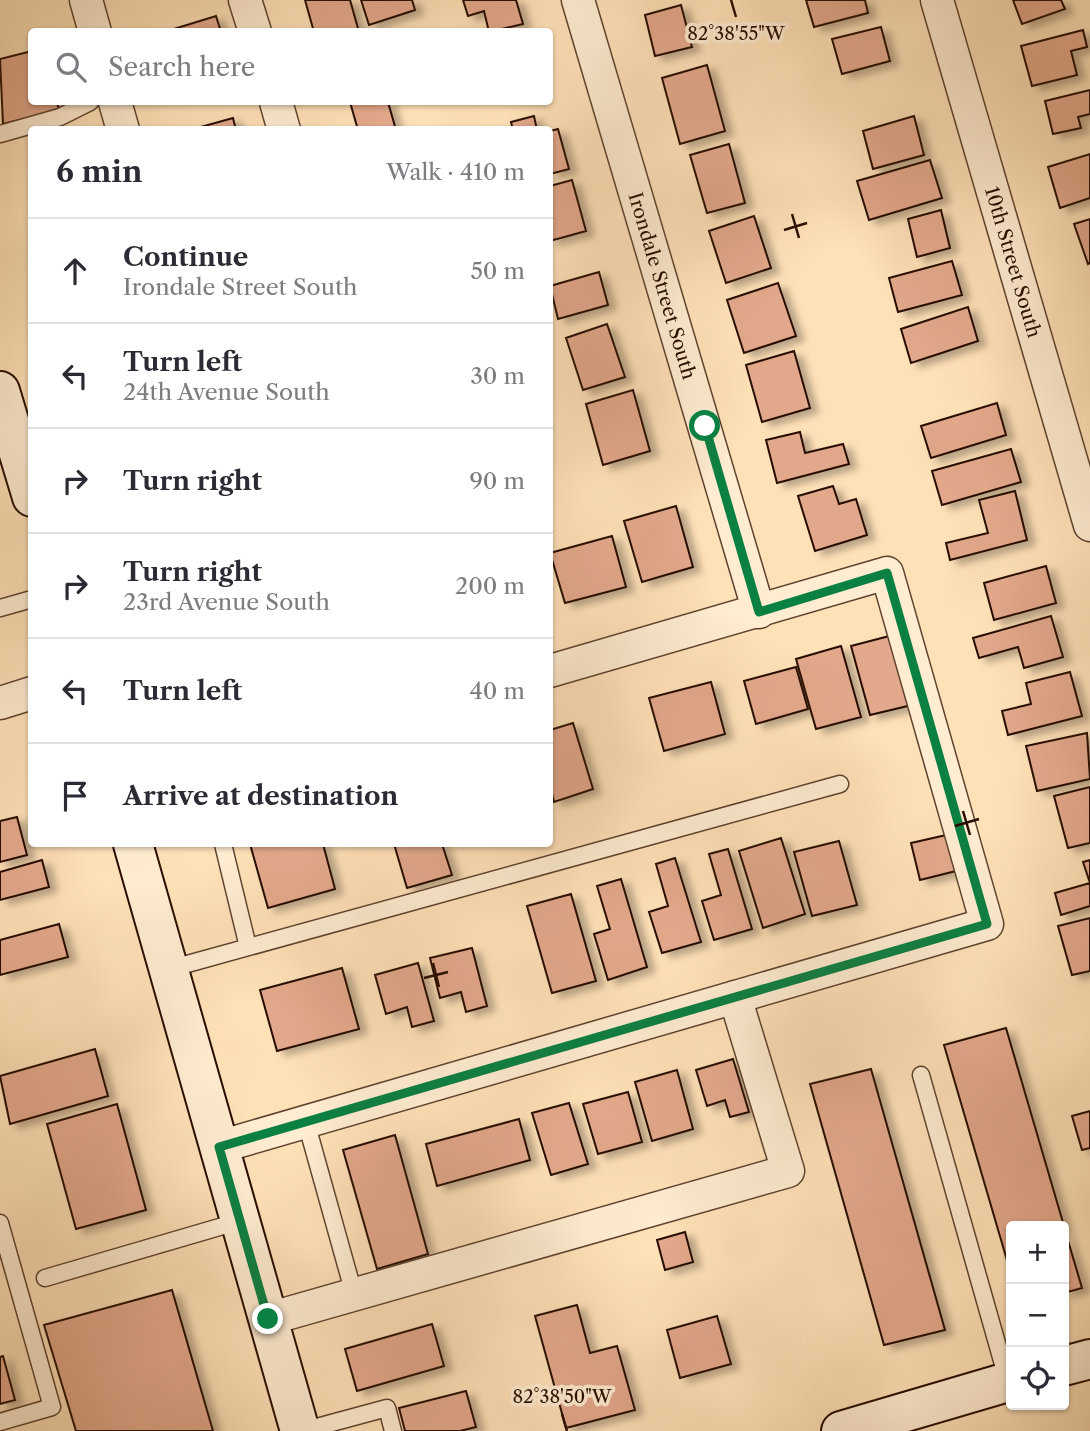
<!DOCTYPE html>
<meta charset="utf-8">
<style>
body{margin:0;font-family:"Libre Caslon Text",serif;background:#f7f7f7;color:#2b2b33}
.controls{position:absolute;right:21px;bottom:21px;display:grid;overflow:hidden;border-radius:7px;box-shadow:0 2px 5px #0004}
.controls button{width:63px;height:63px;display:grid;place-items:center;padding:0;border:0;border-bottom:2px solid #e1e1e2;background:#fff;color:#2b2b33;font:35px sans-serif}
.stop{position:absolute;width:21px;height:21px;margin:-16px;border:5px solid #0b8043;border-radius:50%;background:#fff}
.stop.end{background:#0b8043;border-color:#fff;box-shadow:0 2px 7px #0008}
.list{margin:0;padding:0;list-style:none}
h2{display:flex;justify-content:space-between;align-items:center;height:91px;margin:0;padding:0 28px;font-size:30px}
h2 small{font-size:23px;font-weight:400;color:#7c7c81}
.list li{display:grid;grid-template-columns:46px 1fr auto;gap:21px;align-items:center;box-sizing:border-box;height:105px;padding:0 28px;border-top:2px solid #e1e1e2}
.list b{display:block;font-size:26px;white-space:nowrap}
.list p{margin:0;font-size:23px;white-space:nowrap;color:#7c7c81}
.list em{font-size:23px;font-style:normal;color:#7c7c81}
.icon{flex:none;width:38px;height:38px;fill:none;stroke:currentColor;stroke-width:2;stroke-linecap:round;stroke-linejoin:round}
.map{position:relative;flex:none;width:1090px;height:1431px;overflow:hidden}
.search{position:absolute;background:#fff;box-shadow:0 2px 5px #0004;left:28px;top:28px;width:525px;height:77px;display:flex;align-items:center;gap:18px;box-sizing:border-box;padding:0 24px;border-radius:7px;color:#7c7c81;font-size:26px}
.panel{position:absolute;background:#fff;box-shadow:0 2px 5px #0004;left:28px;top:126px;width:525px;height:721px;border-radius:7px}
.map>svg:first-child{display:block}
.building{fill:#e2a88b;stroke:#280d00;stroke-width:2;filter:url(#shadow)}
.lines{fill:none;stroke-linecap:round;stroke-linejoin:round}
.lane-casing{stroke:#5e422e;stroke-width:19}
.street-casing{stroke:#5e422e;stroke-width:35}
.secondary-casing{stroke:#280d00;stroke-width:42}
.lane{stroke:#ffecd1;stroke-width:16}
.street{stroke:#ffecd1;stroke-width:32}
.secondary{stroke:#ffecd1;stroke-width:38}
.route{stroke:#0b8043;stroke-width:9}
.ticks{fill:none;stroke:#280d00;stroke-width:2.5}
.labels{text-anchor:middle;stroke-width:7;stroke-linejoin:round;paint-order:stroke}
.street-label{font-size:19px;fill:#280d00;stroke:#ffecd1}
.ticks-label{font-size:18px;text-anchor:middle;fill:#280d00;stroke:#ffecd1;stroke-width:7;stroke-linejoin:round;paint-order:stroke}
</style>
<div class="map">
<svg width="1090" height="1431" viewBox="0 0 1090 1431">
<defs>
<filter id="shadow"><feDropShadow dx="8" dy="4.5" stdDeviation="3.5" flood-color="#0004"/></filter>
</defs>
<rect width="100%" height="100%" fill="#ffe1b8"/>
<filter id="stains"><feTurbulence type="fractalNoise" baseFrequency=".00286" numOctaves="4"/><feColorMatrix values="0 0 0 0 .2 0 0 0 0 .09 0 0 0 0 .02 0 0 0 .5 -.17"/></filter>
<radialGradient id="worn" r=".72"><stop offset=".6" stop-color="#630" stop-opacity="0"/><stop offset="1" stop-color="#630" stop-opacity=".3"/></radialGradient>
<!-- building -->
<path class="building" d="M 305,0 L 350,0 L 359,32 L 314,32 Z
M 361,0 L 412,0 L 415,10 L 369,25 Z
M 463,0 L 516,0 L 523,24 L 489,32 L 484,11 L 468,16 Z
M 806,0 L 865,0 L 868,13 L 814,27 Z
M 1013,0 L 1061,0 L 1065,9 L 1022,24 Z
M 681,5 L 692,47 L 655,56 L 645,15 Z
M 216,16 L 221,32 L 164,32 Z
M 881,27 L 890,61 L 842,74 L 832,39 Z
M 1083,30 L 1087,47 L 1071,51 L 1077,75 L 1032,86 L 1021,46 Z
M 32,51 L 32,102 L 57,102 L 59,110 L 3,124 L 0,59 Z
M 707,65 L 725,131 L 680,144 L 662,78 Z
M 1090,90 L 1090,114 L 1078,117 L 1081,128 L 1053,134 L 1045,101 Z
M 350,102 L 388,102 L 396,130 L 358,130 Z
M 534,116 L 537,130 L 513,130 L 511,122 Z
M 914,116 L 924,155 L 873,169 L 863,131 Z
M 233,118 L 236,130 L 190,130 Z
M 558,129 L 569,169 L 550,174 L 550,131 Z
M 729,144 L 745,203 L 707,213 L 690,155 Z
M 1090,154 L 1090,198 L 1060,208 L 1048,167 Z
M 930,160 L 942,198 L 869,220 L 857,181 Z
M 572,180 L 586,231 L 550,241 L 550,186 Z
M 941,210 L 950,248 L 917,257 L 908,219 Z
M 754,216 L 771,268 L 726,283 L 709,231 Z
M 1090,219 L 1090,263 L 1088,264 L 1074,224 Z
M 952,261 L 962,295 L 898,312 L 889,278 Z
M 599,272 L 608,305 L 558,319 L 550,286 Z
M 778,283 L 796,336 L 744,353 L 727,300 Z
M 968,307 L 978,341 L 911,363 L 901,329 Z
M 607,324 L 625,377 L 583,390 L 566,338 Z
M 794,351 L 810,408 L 762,422 L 746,365 Z
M 633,390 L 650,451 L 603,465 L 586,404 Z
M 997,403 L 1006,435 L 931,458 L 921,426 Z
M 800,432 L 805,453 L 843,444 L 849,464 L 777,483 L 766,440 Z
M 1011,449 L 1021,482 L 942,505 L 932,471 Z
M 833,486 L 839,504 L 856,499 L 867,535 L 815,551 L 798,496 Z
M 1015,491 L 1027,540 L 950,560 L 946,543 L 988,533 L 979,500 Z
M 676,506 L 693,567 L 642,582 L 624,521 Z
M 612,536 L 626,587 L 565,603 L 550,553 Z
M 1046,566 L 1056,603 L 994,620 L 984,583 Z
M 1051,616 L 1063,657 L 1024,668 L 1018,647 L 979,658 L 973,638 Z
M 897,634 L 916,704 L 870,715 L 851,646 Z
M 841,646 L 861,717 L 816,729 L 796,659 Z
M 796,667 L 808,709 L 756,724 L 744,681 Z
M 1070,672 L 1082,716 L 1008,735 L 1002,711 L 1031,704 L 1026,683 Z
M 711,682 L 725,734 L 664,751 L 649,698 Z
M 573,723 L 593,789 L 554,802 L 550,786 L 550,730 Z
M 1087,733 L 1090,779 L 1037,791 L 1026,746 Z
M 1090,787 L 1090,843 L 1068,848 L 1054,796 Z
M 17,817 L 27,855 L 0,862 L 0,821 Z
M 955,833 L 964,869 L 920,880 L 911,843 Z
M 781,838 L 805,914 L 763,928 L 739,851 Z
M 839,841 L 857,905 L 812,916 L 794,852 Z
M 250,844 L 323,844 L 335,889 L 268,908 Z
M 394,844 L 442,844 L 452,875 L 407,888 Z
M 728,849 L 752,929 L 714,940 L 702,901 L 721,895 L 709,854 Z
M 675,858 L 701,942 L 662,953 L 649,912 L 668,906 L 656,864 Z
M 42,860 L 49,887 L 0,900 L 0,872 Z
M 1090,860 L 1090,906 L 1061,915 L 1055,893 L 1090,883 L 1083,862 Z
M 621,879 L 647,967 L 608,980 L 594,934 L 610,929 L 597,886 Z
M 571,894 L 596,981 L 552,993 L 527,906 Z
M 1090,918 L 1090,971 L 1072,975 L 1058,926 Z
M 59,924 L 68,957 L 0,975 L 0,940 Z
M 472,948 L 487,1006 L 466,1012 L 461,992 L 440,998 L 430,958 Z
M 418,963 L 434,1021 L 412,1027 L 407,1007 L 386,1014 L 375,975 Z
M 342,968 L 359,1029 L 277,1051 L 260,990 Z
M 1006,1028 L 1064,1226 L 1011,1226 L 1011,1274 L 944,1045 Z
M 95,1049 L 108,1096 L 10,1124 L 0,1076 Z
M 733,1059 L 749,1112 L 730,1117 L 725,1100 L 707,1106 L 696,1070 Z
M 871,1069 L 945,1330 L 884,1345 L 810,1084 Z
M 677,1070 L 693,1129 L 652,1141 L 635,1082 Z
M 628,1092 L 642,1142 L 598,1154 L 583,1104 Z
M 569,1103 L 588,1164 L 551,1175 L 532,1113 Z
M 117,1104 L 146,1210 L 76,1229 L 47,1124 Z
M 1090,1111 L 1090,1148 L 1082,1150 L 1072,1116 Z
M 519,1119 L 530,1160 L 437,1186 L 426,1144 Z
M 395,1135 L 428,1254 L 377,1269 L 343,1150 Z
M 1064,1227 L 1082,1288 L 1064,1293 Z
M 685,1232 L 693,1262 L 665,1270 L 657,1240 Z
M 172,1290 L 213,1431 L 76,1431 L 44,1325 Z
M 577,1305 L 590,1353 L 617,1346 L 635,1410 L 566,1428 L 535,1316 Z
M 717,1316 L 731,1364 L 680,1378 L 667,1330 Z
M 432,1324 L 444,1366 L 357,1391 L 345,1349 Z
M 3,1356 L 15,1400 L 0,1404 L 0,1357 Z
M 466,1391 L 476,1427 L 460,1431 L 405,1431 L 399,1408 Z"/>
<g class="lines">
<defs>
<path id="lane" d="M 0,134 L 60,117 L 90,102
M 0,608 L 32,599
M 223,844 L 248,947
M 169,969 L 840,784
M 921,1075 L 1008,1382
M 306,1122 L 354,1294
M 0,1223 L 52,1407 L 0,1422
M 45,1278 L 240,1221
M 302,1431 L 387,1408 L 393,1431"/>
<g id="street">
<path d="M 86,0 L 95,32"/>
<path d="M 245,0 L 255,32"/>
<path id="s1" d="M 578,0 L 759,612"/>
<path id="s2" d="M 937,0 L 1090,525"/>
<path d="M 115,102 L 123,130"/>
<path d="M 276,102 L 284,130"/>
<path d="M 0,703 L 32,693"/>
<path d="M 219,1147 L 987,924 L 887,573 L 550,671"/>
<path d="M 268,1319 L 788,1171 L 735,997"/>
</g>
<path id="secondary" d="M 0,391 L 32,497
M 133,844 L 300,1431
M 1064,1366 L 1090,1359
M 841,1431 L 1011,1381"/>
</defs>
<!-- lane casing -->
<use href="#lane" class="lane-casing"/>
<!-- street casing -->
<use href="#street" class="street-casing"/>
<!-- secondary casing -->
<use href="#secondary" class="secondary-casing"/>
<!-- lane -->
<use href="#lane" class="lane"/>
<!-- street -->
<use href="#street" class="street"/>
<!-- secondary -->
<use href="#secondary" class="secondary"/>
</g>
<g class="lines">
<!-- route -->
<path class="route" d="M 268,1319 L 219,1147 L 987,924 L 887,573 L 759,612 L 705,426"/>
</g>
<!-- ticks -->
<path class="ticks" d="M 731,0 L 736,17M 792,214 L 799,238M 784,230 L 807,223M 963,811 L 970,835M 955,826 L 979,819M 433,963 L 439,987M 424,978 L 448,972M 562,1414 L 567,1431"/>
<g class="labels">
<!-- street labels -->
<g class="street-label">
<text dy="7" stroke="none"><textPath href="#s2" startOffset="273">10th Street South</textPath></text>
<text dy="7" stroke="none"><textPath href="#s1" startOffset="298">Irondale Street South</textPath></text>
</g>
</g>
<g class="ticks-label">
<text x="736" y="40">82°38'55"W</text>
<text x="562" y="1403">82°38'50"W</text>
</g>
<rect width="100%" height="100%" filter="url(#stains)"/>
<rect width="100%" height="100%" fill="url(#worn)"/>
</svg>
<div class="controls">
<button>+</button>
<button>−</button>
<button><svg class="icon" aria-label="locate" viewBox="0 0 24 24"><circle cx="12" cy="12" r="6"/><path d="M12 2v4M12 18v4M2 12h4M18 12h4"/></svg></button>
</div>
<div class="stop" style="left:705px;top:426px"></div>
<div class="stop end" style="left:268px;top:1319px"></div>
<div class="search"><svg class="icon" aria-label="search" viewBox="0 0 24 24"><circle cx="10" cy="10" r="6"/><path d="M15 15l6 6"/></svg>Search here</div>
<section class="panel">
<h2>6 min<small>Walk · 410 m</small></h2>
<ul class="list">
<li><svg class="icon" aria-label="ahead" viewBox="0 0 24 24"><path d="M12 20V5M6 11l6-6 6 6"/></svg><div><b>Continue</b><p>Irondale Street South</p></div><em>50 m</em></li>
<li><svg class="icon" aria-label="left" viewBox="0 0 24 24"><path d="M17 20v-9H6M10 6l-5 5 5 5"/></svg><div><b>Turn left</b><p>24th Avenue South</p></div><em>30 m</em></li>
<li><svg class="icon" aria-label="right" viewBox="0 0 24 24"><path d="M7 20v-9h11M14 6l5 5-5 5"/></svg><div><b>Turn right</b></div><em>90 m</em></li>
<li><svg class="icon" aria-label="right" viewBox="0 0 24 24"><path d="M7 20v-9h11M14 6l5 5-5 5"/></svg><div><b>Turn right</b><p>23rd Avenue South</p></div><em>200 m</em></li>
<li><svg class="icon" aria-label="left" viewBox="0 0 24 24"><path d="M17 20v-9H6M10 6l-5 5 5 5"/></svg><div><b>Turn left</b></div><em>40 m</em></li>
<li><svg class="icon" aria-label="arrive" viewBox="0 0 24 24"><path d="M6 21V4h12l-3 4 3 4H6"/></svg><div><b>Arrive at destination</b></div></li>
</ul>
</section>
</div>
